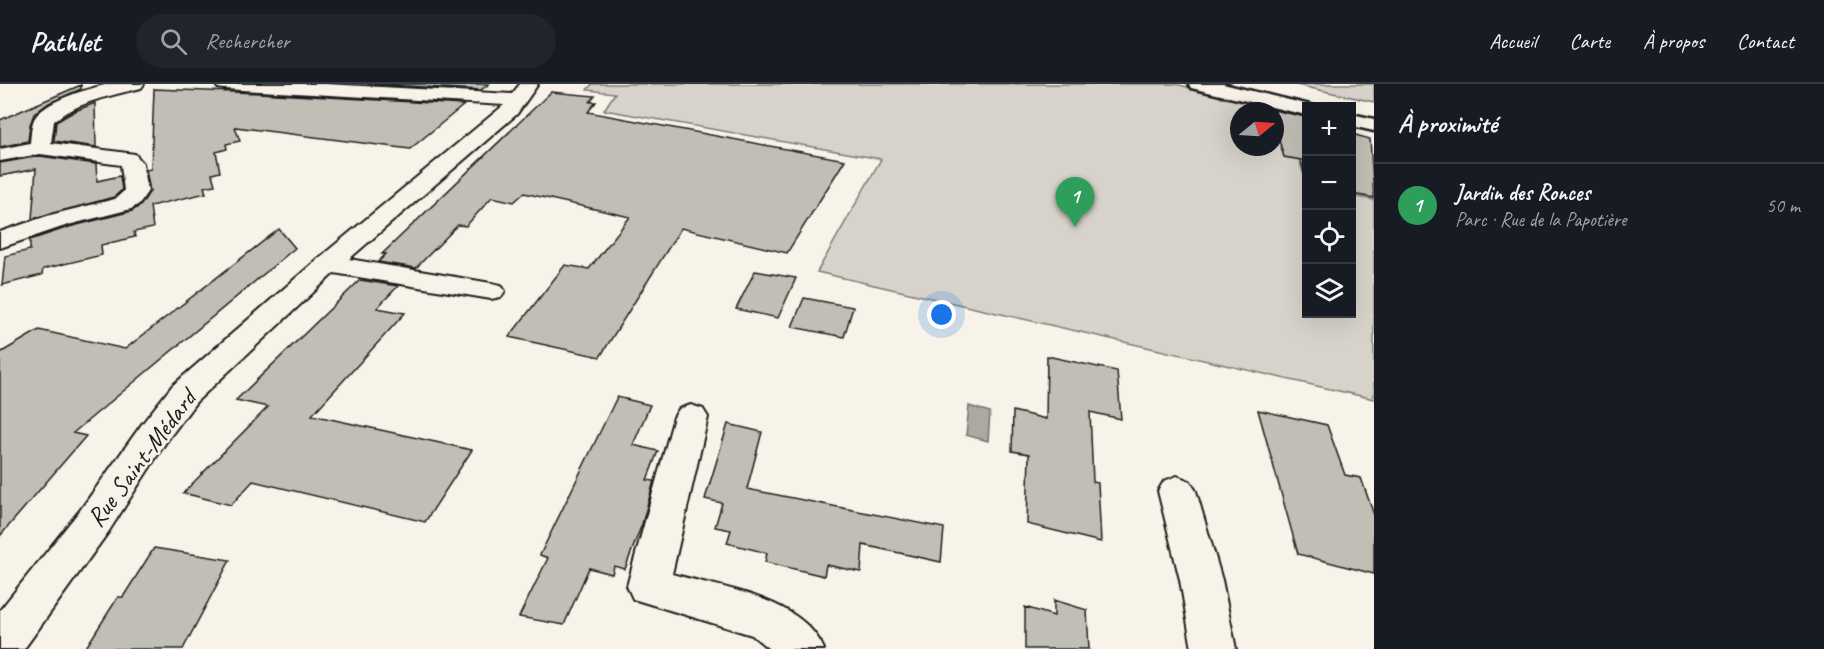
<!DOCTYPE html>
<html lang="fr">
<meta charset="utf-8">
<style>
body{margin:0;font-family:Caveat,sans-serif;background:#20242c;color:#f1f3f6}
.controls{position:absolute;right:18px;top:18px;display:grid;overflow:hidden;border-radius:0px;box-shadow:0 6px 24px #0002}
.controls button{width:54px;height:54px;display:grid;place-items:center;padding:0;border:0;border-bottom:2px solid #363941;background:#171b24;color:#f1f3f6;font:30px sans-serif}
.compass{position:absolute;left:1230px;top:18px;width:54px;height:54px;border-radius:50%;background:#171b24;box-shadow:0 6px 24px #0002;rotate:72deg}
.you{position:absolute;left:942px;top:231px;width:21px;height:21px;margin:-15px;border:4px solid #fff;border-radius:50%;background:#1a73e8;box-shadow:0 0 0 9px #1a73e833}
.badge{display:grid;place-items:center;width:39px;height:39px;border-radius:50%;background:#7c3aed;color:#fff;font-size:20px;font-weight:700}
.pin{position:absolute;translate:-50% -50px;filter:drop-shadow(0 2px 3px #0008)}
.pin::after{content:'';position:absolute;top:32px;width:21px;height:18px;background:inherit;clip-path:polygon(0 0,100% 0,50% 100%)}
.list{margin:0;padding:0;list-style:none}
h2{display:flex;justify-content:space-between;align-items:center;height:78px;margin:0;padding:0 24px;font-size:26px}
h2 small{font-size:20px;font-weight:400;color:#9ea1a6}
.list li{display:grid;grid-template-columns:39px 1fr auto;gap:18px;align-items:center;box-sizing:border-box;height:84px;padding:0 24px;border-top:2px solid #363941}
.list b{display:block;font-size:22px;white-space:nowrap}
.list p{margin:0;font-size:20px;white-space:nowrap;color:#9ea1a6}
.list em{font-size:20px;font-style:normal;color:#9ea1a6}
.icon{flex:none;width:33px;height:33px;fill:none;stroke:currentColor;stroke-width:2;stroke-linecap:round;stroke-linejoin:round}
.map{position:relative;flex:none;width:1374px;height:565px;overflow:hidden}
header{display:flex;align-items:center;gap:36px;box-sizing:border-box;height:84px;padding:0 30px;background:#171b24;border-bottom:2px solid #363941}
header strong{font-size:28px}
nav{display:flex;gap:33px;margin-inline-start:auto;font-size:21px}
.search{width:420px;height:54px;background:#20242c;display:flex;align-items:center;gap:15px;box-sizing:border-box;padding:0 21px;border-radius:33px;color:#9ea1a6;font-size:22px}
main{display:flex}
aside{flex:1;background:#171b24}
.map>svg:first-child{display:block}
.green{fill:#d7d3cb;stroke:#7a7874;stroke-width:1.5;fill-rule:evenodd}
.water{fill:#aca9a2;stroke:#72716c;stroke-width:1.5}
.building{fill:#c0beb5;stroke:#1c1c1c;stroke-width:1.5}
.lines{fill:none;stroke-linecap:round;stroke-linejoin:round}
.minor-casing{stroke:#1c1c1c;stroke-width:4}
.tertiary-casing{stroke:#1c1c1c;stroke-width:5}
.minor{fill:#f7f3e8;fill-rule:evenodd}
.tertiary{fill:#f7f3e8;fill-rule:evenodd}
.labels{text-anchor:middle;stroke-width:5;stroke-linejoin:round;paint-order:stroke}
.street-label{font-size:26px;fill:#1c1c1c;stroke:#f7f3e8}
</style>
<header>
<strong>Pathlet</strong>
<div class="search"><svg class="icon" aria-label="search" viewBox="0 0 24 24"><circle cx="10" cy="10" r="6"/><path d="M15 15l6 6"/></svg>Rechercher</div>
<nav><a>Accueil</a><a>Carte</a><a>À propos</a><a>Contact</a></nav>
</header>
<main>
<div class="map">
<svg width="1374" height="565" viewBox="0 0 1374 565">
<rect width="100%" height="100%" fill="#f7f3e8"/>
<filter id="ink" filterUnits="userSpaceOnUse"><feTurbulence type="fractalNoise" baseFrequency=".0167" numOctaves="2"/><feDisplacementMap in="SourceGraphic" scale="12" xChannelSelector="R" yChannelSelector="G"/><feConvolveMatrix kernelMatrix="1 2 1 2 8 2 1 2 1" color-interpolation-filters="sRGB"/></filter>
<g filter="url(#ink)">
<!-- green -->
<path class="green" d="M 592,0 L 1175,0 L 1284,26 L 1306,98 L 1306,230 L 1352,230 L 1352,112 L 1374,116 L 1374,315 L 817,188 L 881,75 L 604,26 L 615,9 L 587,6 ZM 1239,27 L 1275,27 L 1275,63 L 1239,63 Z
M 1292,0 L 1374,0 L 1374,18 Z"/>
<!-- water -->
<path class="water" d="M 969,322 L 990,328 L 988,357 L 966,351 Z"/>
<!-- building -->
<path class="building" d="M 367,0 L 489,0 L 481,6 Z
M 81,1 L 81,5 L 49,19 L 34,30 L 30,41 L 28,57 L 0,63 L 0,36 Z
M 154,5 L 259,9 L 464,21 L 410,65 L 235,43 L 240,57 L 226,60 L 227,65 L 216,68 L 220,88 L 212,90 L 215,101 L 204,103 L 206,109 L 150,122 L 153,144 L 134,148 L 135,153 L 101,161 L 102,171 L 43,185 L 42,191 L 2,201 L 5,172 L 30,166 L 30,156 L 69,143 L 132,127 L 141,121 L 150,107 L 146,86 L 151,85 Z
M 551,8 L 595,12 L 590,18 L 596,18 L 588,28 L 845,76 L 787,169 L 681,144 L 600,273 L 509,253 L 565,181 L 589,185 L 630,133 L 524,109 L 514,118 L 492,113 L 466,142 L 458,141 L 416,184 L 378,178 L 386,170 L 382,170 Z
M 95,19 L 96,63 L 54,57 L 56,38 L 75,27 Z
M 1269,25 L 1306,33 L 1306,95 L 1301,76 L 1284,73 L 1275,43 L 1275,27 L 1270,27 Z
M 1352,50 L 1370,55 L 1374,114 L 1352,110 Z
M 40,72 L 96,80 L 97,97 L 120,92 L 122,106 L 114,113 L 32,135 L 36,85 L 0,92 L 0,79 Z
M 279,145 L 295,164 L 73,349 L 86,352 L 0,452 L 0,269 L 39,246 L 125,265 Z
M 755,187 L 796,194 L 778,234 L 736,225 Z
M 360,196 L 398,202 L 377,224 L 405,229 L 312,331 L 472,366 L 425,438 L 253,397 L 231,421 L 183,409 L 268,323 L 236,316 Z
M 804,214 L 853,223 L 844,253 L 792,243 Z
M 1047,272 L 1117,287 L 1121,335 L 1090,328 L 1093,398 L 1098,399 L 1101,458 L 1027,440 L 1029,370 L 1012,367 L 1013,327 L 1046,335 Z
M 617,313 L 650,321 L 633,361 L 658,367 L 647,396 L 654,397 L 642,440 L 625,485 L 614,482 L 612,490 L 589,484 L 564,541 L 519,533 L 548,474 L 540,471 Z
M 1258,326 L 1327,341 L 1345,391 L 1361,394 L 1374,431 L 1374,490 L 1298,470 Z
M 728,340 L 762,348 L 747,405 L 944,444 L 941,478 L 863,461 L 861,488 L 826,481 L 824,492 L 765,478 L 767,469 L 727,459 L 731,446 L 715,443 L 722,419 L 705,415 Z
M 154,464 L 230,476 L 183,565 L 85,565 L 118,513 L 123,513 Z
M 1054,516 L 1087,526 L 1089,565 L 1025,565 L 1025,523 L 1054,532 Z"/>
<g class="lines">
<defs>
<path id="minor" d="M 109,0 L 144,0 L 141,4 C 110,12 80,17 54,37 L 51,59 L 135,70 L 143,79 L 148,107 L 139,120 L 131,125 L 68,141 L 0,164 L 0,148 L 50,131 L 115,115 L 124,107 L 121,81 L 40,70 L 0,77 L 0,65 L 30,59 C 31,51 31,38 36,32 C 50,15 88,5 109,0 Z
M 215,0 L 325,0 L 512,10 L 520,0 L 538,0 L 517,30 L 349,175 L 491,199 L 501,201 L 505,207 L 501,213 L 491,215 L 334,189 L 196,318 L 166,358 L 109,447 L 24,565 L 0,565 L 0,526 L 81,425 L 142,340 L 172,302 L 319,174 L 504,21 L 224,5 L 218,4 Z
M 691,321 L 703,325 L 708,333 L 672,490 C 721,504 801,513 824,565 L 769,565 L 752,551 L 633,515 L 627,502 L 674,333 L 679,325 Z
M 1177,392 L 1190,397 L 1196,407 L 1222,496 L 1236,565 L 1192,565 L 1180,496 L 1158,407 L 1164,397 Z"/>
<path id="tertiary" d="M 1189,0 L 1223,0 L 1314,22 L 1306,22 L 1306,31 L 1191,4 Z
M 1352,30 L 1374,35 L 1374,47 L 1352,42 Z"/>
</defs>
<!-- minor casing -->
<use href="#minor" class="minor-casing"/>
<!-- tertiary casing -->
<use href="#tertiary" class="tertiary-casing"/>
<!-- minor -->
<use href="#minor" class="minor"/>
<!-- tertiary -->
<use href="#tertiary" class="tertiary"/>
</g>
</g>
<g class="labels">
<!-- street labels -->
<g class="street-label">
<text transform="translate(141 374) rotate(-53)" y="9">Rue Saint-Médard</text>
</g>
</g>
</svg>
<div class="controls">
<button>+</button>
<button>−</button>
<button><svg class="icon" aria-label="locate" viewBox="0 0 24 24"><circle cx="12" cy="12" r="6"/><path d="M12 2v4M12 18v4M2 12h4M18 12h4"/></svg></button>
<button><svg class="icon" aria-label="layers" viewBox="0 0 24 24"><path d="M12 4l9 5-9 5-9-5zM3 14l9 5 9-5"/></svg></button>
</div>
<svg class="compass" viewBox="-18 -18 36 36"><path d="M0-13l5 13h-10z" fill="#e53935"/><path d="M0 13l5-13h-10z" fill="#9ea1a6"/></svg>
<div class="you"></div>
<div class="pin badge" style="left:1075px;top:143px;background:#2e9e5b">1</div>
</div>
<aside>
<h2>À proximité<small></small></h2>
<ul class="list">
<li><span class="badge" style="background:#2e9e5b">1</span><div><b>Jardin des Ronces</b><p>Parc · Rue de la Papotière</p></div><em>50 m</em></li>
</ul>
</aside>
</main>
